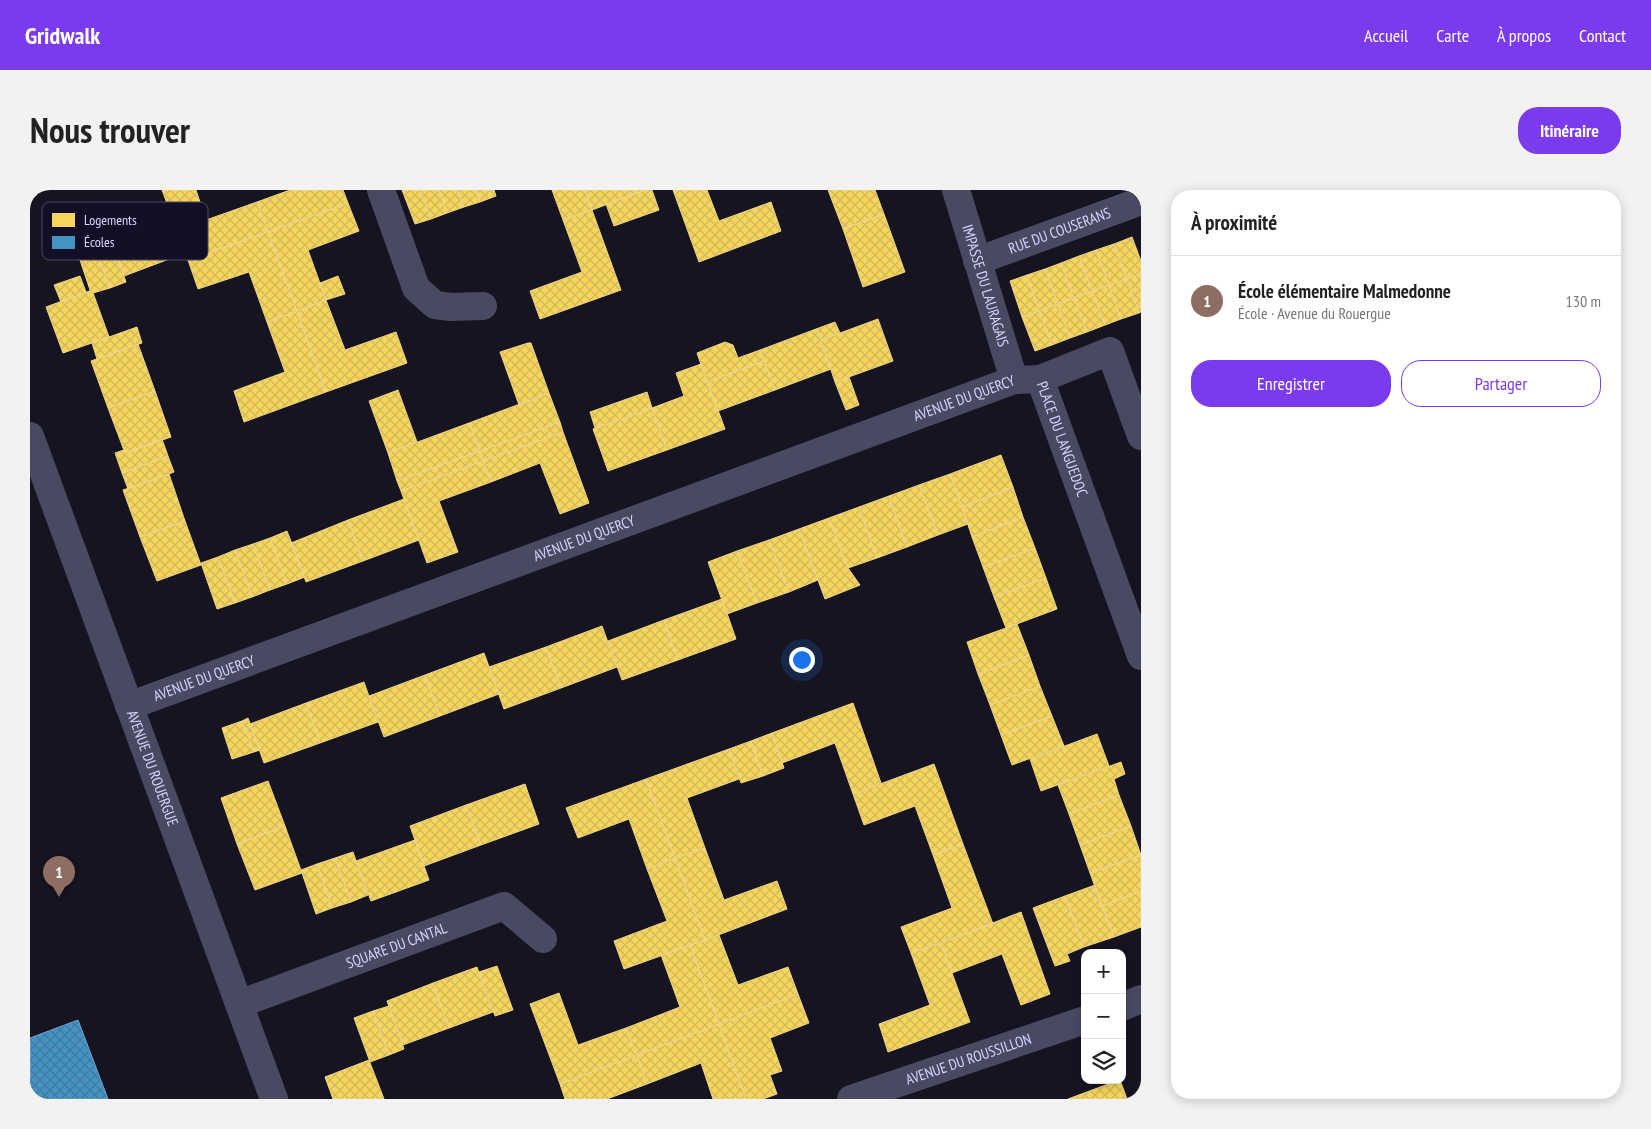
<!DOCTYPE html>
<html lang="fr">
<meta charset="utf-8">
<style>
body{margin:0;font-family:"PT Sans Narrow",sans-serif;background:#f2f2f2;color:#222}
.controls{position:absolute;right:15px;bottom:15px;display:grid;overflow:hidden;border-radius:10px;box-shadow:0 2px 12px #0003}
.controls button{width:45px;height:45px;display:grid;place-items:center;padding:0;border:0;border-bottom:1px solid #e0e0e0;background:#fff;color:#222;font:25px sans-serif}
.you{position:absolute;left:771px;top:469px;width:18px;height:18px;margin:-12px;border:4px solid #fff;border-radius:50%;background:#1a73e8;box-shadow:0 0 0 8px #1a73e833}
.badge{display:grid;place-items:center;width:32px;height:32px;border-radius:50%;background:#7c3aed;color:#fff;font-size:16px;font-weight:700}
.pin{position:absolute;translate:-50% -41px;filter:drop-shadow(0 1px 2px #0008)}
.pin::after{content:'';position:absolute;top:26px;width:18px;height:15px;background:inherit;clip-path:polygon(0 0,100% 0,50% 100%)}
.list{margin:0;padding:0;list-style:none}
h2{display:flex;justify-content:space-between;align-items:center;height:65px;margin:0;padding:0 20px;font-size:21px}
h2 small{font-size:16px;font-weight:400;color:#767676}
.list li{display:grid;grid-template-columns:32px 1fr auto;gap:15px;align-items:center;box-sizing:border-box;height:90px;padding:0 20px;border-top:1px solid #e0e0e0}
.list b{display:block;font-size:19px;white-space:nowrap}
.list p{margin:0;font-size:16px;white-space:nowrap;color:#767676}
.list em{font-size:16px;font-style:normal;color:#767676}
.actions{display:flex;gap:10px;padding:15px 20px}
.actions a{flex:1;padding:11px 0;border:1px solid #7c3aed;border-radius:20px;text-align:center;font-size:18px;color:#7c3aed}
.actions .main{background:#7c3aed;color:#fff}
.icon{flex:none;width:28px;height:28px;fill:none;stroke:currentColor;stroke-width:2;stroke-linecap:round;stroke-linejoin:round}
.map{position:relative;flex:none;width:1111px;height:909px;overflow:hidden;border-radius:20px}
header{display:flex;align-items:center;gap:30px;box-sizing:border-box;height:70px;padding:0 25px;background:#7c3aed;color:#fff}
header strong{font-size:24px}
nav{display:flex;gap:28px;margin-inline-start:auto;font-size:18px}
.intro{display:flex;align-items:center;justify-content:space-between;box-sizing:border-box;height:120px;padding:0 30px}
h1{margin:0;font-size:35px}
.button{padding:12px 22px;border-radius:20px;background:#7c3aed;color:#fff;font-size:18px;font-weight:700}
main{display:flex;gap:30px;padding:0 30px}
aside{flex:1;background:#fff;border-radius:20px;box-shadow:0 2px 12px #0003}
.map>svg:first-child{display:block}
.homes{fill:url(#homes-cross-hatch);stroke:#edd58d}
.schools{fill:url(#schools-cross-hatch);stroke:#70a6d5}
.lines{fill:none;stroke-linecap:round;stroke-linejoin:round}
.street{stroke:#4a4962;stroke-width:28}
.labels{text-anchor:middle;stroke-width:5;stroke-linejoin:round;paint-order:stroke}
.street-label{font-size:15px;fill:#d9d4ff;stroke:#130f26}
.key{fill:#130f26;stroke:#4e4a67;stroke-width:1}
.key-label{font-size:14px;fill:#d9d4ff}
</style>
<header>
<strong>Gridwalk</strong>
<nav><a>Accueil</a><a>Carte</a><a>À propos</a><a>Contact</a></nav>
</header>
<div class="intro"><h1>Nous trouver</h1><a class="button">Itinéraire</a></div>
<main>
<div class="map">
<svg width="1111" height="909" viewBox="0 0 1111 909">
<defs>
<pattern id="homes-cross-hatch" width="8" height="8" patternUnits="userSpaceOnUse" patternTransform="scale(1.25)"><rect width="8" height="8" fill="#f6d55c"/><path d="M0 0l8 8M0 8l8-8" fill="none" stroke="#d2b759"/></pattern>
<pattern id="schools-cross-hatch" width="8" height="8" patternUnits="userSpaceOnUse" patternTransform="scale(1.25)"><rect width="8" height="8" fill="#4393c3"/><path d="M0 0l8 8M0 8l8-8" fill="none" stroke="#427a9f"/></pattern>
</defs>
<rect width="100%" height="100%" fill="#161421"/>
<!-- homes -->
<path class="homes" d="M 132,0 L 166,0 L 176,30 L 227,12 L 238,42 L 158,70 Z
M 260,0 L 313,0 L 318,13 L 238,42 L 227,12 Z
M 372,0 L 390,0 L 401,29 L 385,34 Z
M 390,0 L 409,0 L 417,23 L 401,29 Z
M 409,0 L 427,0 L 434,17 L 417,23 Z
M 427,0 L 446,0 L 450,12 L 434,17 Z
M 446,0 L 464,0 L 466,6 L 450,12 Z
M 522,0 L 555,0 L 562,20 L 533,30 Z
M 555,0 L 615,0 L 562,20 Z
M 615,0 L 622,0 L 629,20 L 584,36 L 576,14 Z
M 643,0 L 677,0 L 689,31 L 741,12 L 751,41 L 669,72 Z
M 798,0 L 845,0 L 854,24 L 813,39 Z
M 318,13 L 329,41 L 278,60 L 296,110 L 267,121 L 238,42 Z
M 562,20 L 591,100 L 510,129 L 500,101 L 552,82 L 533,30 Z
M 126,21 L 142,68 L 94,86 L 77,39 Z
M 854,24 L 875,82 L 833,97 L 813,39 Z
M 238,42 L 267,121 L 237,132 L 219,82 L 168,99 L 158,70 Z
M 80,46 L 96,92 L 80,98 L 63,52 Z
M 1102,47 L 1111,71 L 1111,84 L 1097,89 L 1084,54 Z
M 63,52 L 80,98 L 63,103 L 62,100 L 60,100 L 46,58 Z
M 1084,54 L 1097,89 L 1079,95 L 1066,60 Z
M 1066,60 L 1079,95 L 1062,101 L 1049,66 Z
M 1049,66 L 1062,101 L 1044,108 L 1031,73 Z
M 1031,73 L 1044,108 L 1028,114 L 1015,79 Z
M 1015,79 L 1028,114 L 1009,121 L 997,85 Z
M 1111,84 L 1111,122 L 1109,123 L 1097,89 Z
M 997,85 L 1009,121 L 992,127 L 980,91 Z
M 50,86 L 56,102 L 31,112 L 24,95 Z
M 308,86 L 315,104 L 296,110 L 290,93 Z
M 1097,89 L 1109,123 L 1091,129 L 1079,95 Z
M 1079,95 L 1091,129 L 1075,135 L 1062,101 Z
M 62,100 L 79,147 L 33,163 L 16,117 Z
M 1062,101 L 1075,135 L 1057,142 L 1044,108 Z
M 1044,108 L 1057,142 L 1040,148 L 1028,114 Z
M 296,110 L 315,160 L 366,142 L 377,173 L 296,202 L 267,121 Z
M 1028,114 L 1040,148 L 1022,155 L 1009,121 Z
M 267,121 L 296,202 L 214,232 L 204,201 L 255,182 L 237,132 Z
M 1009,121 L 1022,155 L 1005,161 L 992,127 Z
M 848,129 L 863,171 L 805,192 L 791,150 Z
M 805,132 L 810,143 L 791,150 L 786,139 Z
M 107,137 L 112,153 L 67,169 L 62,153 Z
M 786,139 L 801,179 L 745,200 L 730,160 Z
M 695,152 L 703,155 L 708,168 L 730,160 L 734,171 L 677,192 L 667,163 Z
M 498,153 L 501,153 L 519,203 L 489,215 L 470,162 Z
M 108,154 L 125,201 L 78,218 L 61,171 Z
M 734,171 L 745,200 L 688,221 L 677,192 Z
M 671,174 L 695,239 L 637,260 L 622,218 L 654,206 L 646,183 Z
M 819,187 L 829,215 L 816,220 L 805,192 Z
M 368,200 L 387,252 L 358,263 L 339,211 Z
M 125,201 L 141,247 L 95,263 L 78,218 Z
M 617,202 L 622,218 L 565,238 L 560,222 Z
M 519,203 L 530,232 L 450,261 L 439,233 Z
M 622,218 L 637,260 L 578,281 L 563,239 Z
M 530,232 L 533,242 L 453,271 L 450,261 Z
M 439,233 L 450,261 L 367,291 L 358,263 Z
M 533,242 L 559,313 L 530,324 L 510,273 L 461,292 L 453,271 Z
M 132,249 L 138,266 L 92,283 L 85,263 L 94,260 L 95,263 Z
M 450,261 L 453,271 L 371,301 L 367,291 Z
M 971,265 L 983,297 L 932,317 L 920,284 Z
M 138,266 L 144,282 L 98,299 L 92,283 Z
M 453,271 L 461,292 L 409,311 L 428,362 L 397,373 L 371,301 Z
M 139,284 L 155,331 L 110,347 L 93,300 Z
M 920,284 L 938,334 L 908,345 L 889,295 Z
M 889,295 L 908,345 L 877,357 L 859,306 Z
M 983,297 L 993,327 L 942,347 L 932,317 Z
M 859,306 L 877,357 L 847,368 L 829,317 Z
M 374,309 L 389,350 L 333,371 L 318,330 Z
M 829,317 L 847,368 L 818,378 L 799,328 Z
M 993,327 L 1005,358 L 953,377 L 942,347 Z
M 799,328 L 818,378 L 830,395 L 795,409 L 769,339 Z
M 318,330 L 333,371 L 276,392 L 261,353 Z
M 155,331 L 171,375 L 127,391 L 110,347 Z
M 769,339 L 788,390 L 759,402 L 739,350 Z
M 257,341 L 275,387 L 257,394 L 240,348 Z
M 240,348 L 257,394 L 240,400 L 223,354 Z
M 739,350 L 759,402 L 727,413 L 707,361 Z
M 223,354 L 240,400 L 222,407 L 205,360 Z
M 1005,358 L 1016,388 L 964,407 L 953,377 Z
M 205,360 L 222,407 L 205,413 L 188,367 Z
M 707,361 L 727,413 L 697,424 L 678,372 Z
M 188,367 L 205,413 L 187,419 L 171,373 Z
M 1016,388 L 1027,419 L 976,438 L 964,407 Z
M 692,409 L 706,449 L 648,470 L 634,430 Z
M 634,430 L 648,470 L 592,490 L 578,451 Z
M 987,434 L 999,465 L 948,484 L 937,452 Z
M 572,436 L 587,477 L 531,498 L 516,457 Z
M 516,457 L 531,498 L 474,519 L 459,477 Z
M 454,463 L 469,504 L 410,526 L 395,485 Z
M 999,465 L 1010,496 L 960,515 L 948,484 Z
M 395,485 L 410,526 L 354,547 L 339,506 Z
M 334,492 L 348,532 L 290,553 L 276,513 Z
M 1010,496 L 1022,526 L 971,545 L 960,515 Z
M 276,513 L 290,553 L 234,573 L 220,534 Z
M 823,513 L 851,593 L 823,604 L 805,553 L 752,573 L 742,543 Z
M 1022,526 L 1034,556 L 982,575 L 971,545 Z
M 218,528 L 230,560 L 224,562 L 212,531 Z
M 212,531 L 224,562 L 202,569 L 192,538 Z
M 742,543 L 754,578 L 733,586 L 721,551 Z
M 1067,544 L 1079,576 L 1011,601 L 1000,569 Z
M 721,551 L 733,586 L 711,593 L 699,559 Z
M 699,559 L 709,589 L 657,608 L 675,658 L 645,668 L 616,589 Z
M 1091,572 L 1095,584 L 1084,589 L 1089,605 L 1039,624 L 1028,595 Z
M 904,574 L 933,654 L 903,665 L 885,616 L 834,635 L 823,604 Z
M 616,589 L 645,668 L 617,679 L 599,629 L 548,648 L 536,618 Z
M 238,591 L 255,636 L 207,654 L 191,608 Z
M 495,594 L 509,634 L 451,655 L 436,615 Z
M 1089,605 L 1101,636 L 1050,655 L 1039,624 Z
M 436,615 L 451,655 L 394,676 L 380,636 Z
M 255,636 L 272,683 L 225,700 L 207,654 Z
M 1101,636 L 1111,665 L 1060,683 L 1050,655 Z
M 385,650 L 399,690 L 341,711 L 326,671 Z
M 933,654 L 963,734 L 881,763 L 871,737 L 922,718 L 903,665 Z
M 675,658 L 694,710 L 747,691 L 757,719 L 675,750 L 645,668 Z
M 323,662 L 338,705 L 321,712 L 305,668 Z
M 1111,665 L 1111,701 L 1072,716 L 1060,683 Z
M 305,668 L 321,712 L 302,718 L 287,674 Z
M 645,668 L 675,750 L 594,779 L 584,751 L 637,731 L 617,679 Z
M 287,674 L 302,718 L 286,724 L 271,680 Z
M 1065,695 L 1084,747 L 1054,757 L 1035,706 Z
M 1111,701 L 1111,737 L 1084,747 L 1072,716 Z
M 1035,706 L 1054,757 L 1037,764 L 1040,771 L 1025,776 L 1003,718 Z
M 991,722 L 1020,804 L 991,815 L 972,764 L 922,783 L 911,753 Z
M 689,745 L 708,795 L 758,777 L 768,804 L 689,834 L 660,755 Z
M 911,753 L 940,832 L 858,862 L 849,834 L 900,815 L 881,763 Z
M 660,755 L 689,834 L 607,865 L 596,838 L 650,817 L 631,765 Z
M 467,776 L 483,820 L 465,826 L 449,782 Z
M 447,777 L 463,822 L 419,838 L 403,793 Z
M 403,793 L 419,838 L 373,855 L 357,811 Z
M 529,803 L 548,855 L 596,838 L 607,865 L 530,894 L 500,814 Z
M 768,804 L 779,833 L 740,848 L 752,881 L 740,885 L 747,904 L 733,909 L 716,909 L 689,834 Z
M 359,816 L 374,859 L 359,865 L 343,821 Z
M 343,821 L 359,865 L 340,872 L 324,828 Z
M 689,834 L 716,909 L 683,909 L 671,873 L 617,894 L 607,865 Z
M 607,865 L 617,894 L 577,909 L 535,909 L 530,894 Z
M 339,870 L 354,909 L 303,909 L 295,887 Z
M 1090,890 L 1097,909 L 1038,909 L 1089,890 Z"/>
<!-- schools -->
<path class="schools" d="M 48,830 L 78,909 L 0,909 L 0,848 Z"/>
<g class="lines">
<!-- street -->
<g class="street">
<path d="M 351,0 L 386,98 L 405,115 L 421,117 L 453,116"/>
<path id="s1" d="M 926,0 L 984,190"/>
<path id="s2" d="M 947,71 L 1111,11"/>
<path id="s3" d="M 1010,189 L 1111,466"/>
<path id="s4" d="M 0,246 L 244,909"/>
<path id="s5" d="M 99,516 L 984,190 L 1010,189 L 1080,161 L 1111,246"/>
<path id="s6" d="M 209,814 L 474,716 L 513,749"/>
<path d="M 1092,817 L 1111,809"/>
<path id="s7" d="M 821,909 L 1055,830"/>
</g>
</g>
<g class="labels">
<!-- street labels -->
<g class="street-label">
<text dy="5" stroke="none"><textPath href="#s2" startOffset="88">RUE DU COUSERANS</textPath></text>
<text dy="5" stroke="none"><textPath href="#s1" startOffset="100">IMPASSE DU LAURAGAIS</textPath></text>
<text dy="5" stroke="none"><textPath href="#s5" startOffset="890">AVENUE DU QUERCY</textPath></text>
<text dy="5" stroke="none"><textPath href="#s3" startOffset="64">PLACE DU LANGUEDOC</textPath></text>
<text dy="5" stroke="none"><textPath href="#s5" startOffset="485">AVENUE DU QUERCY</textPath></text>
<text dy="5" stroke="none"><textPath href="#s5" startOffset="80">AVENUE DU QUERCY</textPath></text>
<text dy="5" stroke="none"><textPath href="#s4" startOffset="354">AVENUE DU ROUERGUE</textPath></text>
<text dy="5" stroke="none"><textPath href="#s6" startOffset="168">SQUARE DU CANTAL</textPath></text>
<text dy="5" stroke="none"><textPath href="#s7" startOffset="124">AVENUE DU ROUSSILLON</textPath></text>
</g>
</g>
<!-- legend -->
<rect x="12" y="12" width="166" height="58" rx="8" class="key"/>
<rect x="22" y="23" width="23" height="14" fill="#f6d55c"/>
<rect x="22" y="46" width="23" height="13" fill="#4393c3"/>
<g class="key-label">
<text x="54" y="35">Logements</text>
<text x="54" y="57">Écoles</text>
</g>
</svg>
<div class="controls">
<button>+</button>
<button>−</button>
<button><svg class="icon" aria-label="layers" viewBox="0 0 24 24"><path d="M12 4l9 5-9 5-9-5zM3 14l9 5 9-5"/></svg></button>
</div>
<div class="you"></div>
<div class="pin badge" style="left:29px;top:707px;background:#8d6e63">1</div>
</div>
<aside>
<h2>À proximité<small></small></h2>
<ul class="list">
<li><span class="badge" style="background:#8d6e63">1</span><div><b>École élémentaire Malmedonne</b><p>École · Avenue du Rouergue</p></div><em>130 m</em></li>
</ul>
<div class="actions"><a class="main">Enregistrer</a><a>Partager</a></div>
</aside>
</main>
